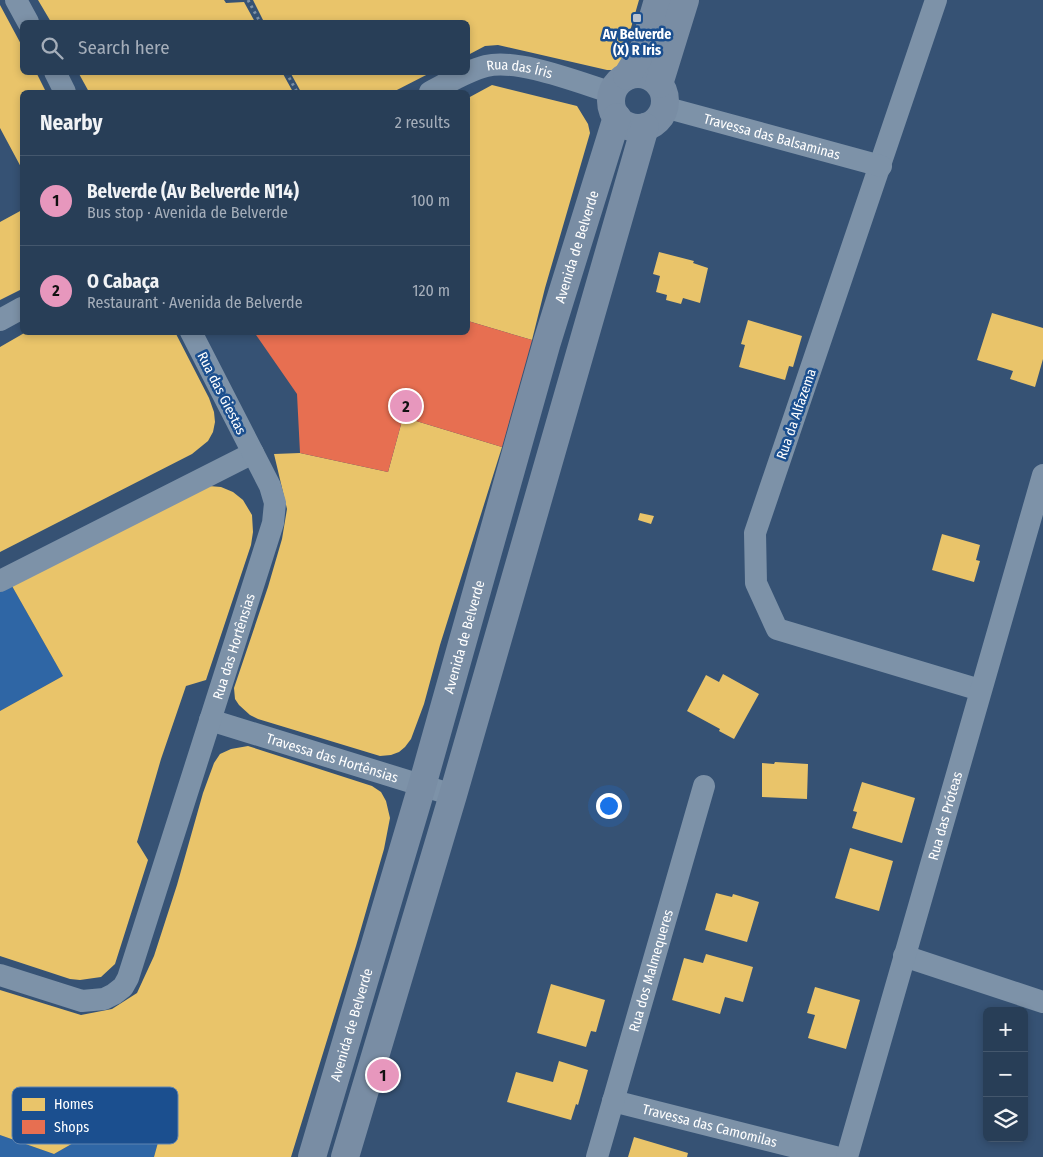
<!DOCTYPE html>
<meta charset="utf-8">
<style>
body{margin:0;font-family:"Fira Sans Condensed",sans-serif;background:#30455d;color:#f1f3f6}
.controls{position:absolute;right:15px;bottom:15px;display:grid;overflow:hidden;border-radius:8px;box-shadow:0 2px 8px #0003}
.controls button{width:45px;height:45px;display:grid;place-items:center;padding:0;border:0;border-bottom:1px solid #44576d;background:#283e57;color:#f1f3f6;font:25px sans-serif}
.you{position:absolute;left:608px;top:805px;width:18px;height:18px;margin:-12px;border:4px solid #fff;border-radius:50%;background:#1a73e8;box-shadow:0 0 0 8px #1a73e833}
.badge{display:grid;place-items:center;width:32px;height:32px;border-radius:50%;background:#e797bd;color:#111;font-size:16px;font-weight:700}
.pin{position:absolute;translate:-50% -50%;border:2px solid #fff;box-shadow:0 1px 5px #0006}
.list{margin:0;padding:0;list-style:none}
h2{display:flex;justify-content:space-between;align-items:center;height:65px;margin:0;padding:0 20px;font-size:21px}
h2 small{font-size:16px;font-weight:400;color:#a5aeba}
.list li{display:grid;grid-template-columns:32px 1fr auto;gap:15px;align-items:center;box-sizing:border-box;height:90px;padding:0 20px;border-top:1px solid #44576d}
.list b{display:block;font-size:19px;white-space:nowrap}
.list p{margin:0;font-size:16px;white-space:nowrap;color:#a5aeba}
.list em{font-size:16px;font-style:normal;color:#a5aeba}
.icon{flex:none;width:28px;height:28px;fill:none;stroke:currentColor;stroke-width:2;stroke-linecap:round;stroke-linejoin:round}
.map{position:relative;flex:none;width:1043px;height:1157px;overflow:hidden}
.search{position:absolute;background:#283e57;box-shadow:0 2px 8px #0003;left:20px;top:20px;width:450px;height:55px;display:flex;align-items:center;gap:12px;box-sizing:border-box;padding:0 18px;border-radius:8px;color:#a5aeba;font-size:19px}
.panel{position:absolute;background:#283e57;box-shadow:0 2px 8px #0003;left:20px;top:90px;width:450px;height:245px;border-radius:8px}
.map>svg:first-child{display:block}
.green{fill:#2f66a5}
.homes{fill:#e9c46a}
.shops{fill:#e76f51}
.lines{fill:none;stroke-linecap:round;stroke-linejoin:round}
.path{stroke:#7d92a8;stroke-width:3;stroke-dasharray:2.5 4;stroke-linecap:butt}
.street{stroke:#7d92a8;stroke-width:22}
.secondary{stroke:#798da4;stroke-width:28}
.poi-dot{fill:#b9c2ce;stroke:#1b4f8f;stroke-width:2}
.labels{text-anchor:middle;stroke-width:5;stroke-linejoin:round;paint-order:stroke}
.poi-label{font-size:14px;font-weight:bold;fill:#fff;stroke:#1b4f8f}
.street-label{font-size:14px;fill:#fff;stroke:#1b4f8f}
.key{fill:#1b4f8f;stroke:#5f84b1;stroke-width:1}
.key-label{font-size:14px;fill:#fff}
</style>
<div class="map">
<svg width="1043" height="1157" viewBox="0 0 1043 1157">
<rect width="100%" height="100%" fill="#365274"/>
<!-- green -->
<path class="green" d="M 12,586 L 63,676 L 0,711 L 0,592 Z
M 161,1093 L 168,1106 L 154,1157 L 0,1157 L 0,1135 L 54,1154 Z"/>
<!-- homes -->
<path class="homes" d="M 38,0 L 224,0 L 226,3 L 244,2 L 255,22 L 51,22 Z
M 253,0 L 639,0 L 620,66 L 614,70 L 607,70 L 498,45 L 485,46 L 468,55 L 468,22 L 264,22 Z
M 0,5 L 22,46 L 22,72 L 36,72 L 46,92 L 22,92 L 22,169 L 0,128 Z
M 78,72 L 282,72 L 293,92 L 89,92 Z
M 290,72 L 432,72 L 393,92 L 301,92 Z
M 492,85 L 577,106 L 588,124 L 590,133 L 545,288 L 532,340 L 468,321 L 468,98 Z
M 22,210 L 22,289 L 0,300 L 0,222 Z
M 659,252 L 694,261 L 693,263 L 708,268 L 700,303 L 683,298 L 681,304 L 666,300 L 667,295 L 656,292 L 660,276 L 653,274 Z
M 992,313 L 1043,328 L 1043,359 L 1035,387 L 1010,379 L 1013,371 L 977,360 Z
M 748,320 L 802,336 L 793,367 L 789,366 L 785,380 L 739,367 L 745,345 L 741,344 Z
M 26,332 L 175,332 L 209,398 L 214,412 L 215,422 L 213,432 L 208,441 L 192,454 L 0,552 L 0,347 Z
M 403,417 L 502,447 L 440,645 L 424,704 L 411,739 L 405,747 L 399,752 L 391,755 L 380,756 L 258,719 L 250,715 L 239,705 L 235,699 L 234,688 L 268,587 L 282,539 L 287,509 L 274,454 L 300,453 L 388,472 Z
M 209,486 L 221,487 L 233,492 L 243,500 L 252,515 L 253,532 L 251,545 L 206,680 L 186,686 L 161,759 L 137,842 L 148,860 L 115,964 L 101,977 L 80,980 L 70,979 L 0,956 L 0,711 L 63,676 L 12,586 Z
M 640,513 L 654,516 L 651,524 L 638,520 Z
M 942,534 L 980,545 L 976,560 L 980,561 L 974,582 L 932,570 Z
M 723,674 L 759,694 L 734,739 L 719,731 L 720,729 L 687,711 L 706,675 L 719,682 Z
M 248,746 L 372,786 L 381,792 L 386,801 L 390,818 L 384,849 L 356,946 L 291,1157 L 154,1157 L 168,1106 L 161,1093 L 54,1154 L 0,1135 L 0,990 L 81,1015 L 112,1009 L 137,993 L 154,956 L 177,885 L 203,793 L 214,763 L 220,754 L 231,749 Z
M 775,762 L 808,764 L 807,799 L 762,797 L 762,763 L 774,764 Z
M 862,782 L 915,798 L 902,843 L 852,828 L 857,812 L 853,811 Z
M 850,848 L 893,861 L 879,911 L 835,898 Z
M 716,893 L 732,897 L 733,894 L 759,902 L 747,942 L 705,930 Z
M 706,954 L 753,967 L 743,1002 L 725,997 L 720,1014 L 672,1000 L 684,958 L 703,963 Z
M 551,984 L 605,1000 L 596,1032 L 591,1031 L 586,1047 L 537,1033 Z
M 815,987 L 860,1000 L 846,1049 L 808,1038 L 815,1015 L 807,1013 Z
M 559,1061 L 588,1070 L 578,1105 L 576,1104 L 571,1120 L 507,1102 L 516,1072 L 553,1082 Z
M 634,1137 L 688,1153 L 687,1157 L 628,1157 Z"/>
<!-- shops -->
<path class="shops" d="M 468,321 L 532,340 L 502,447 L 403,417 L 388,472 L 300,453 L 297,394 L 254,332 L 468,332 Z"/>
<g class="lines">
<!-- path -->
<path class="path" d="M 248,0 L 260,22
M 286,72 L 297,92"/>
<!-- street -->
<g class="street">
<path d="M 16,0 L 28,22"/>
<path d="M 936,0 L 755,533 L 756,583 L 777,629 L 980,690"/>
<path d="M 55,72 L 65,92"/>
<path id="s1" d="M 430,92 C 448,83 466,71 486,66 C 518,58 580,83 613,93"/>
<path id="s2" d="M 664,107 L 881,166"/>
<path d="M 0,320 L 22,308"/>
<path d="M 0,581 L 253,453"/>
<path id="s3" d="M 210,720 L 453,795"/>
<path d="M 904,956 L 1043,1002"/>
<path id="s4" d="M 0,975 L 82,1001 L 104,999 L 114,994 L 123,987 L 128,978 L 273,523 L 275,503 L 270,486 L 191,332"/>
<path id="s5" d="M 613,1101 L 835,1157"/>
<path id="s6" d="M 597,1157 L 704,786"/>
<path id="s7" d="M 847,1157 L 1043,475"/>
</g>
<!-- secondary -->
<g class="secondary">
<circle cx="638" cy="101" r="27"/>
<path d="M 627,76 L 644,48 L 658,0"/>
<path d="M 659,84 L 685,0"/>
<path id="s8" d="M 312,1157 L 422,786 L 547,342 L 617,117"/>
<path d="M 345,1157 L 453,795 L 645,127"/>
</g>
</g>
<!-- markers -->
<rect class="poi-dot" x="632" y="13" width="10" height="10" rx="2.5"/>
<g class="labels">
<!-- poi labels -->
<g class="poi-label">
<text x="637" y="39">Av Belverde<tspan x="637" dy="16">(X) R Iris</tspan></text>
</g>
<!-- street labels -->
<g class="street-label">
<text dy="5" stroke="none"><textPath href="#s1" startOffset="96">Rua das Íris</textPath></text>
<text dy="5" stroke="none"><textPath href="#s2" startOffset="112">Travessa das Balsaminas</textPath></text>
<text dy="5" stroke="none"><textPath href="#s8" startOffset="948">Avenida de Belverde</textPath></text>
<text transform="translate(222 393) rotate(63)" y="5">Rua das Giestas</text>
<text transform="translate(796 414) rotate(-71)" y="5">Rua da Alfazema</text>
<text dy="5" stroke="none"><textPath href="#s8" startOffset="542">Avenida de Belverde</textPath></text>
<text dy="5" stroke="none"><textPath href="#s4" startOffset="489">Rua das Hortênsias</textPath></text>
<text dy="5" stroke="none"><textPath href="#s3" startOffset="128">Travessa das Hortênsias</textPath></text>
<text dy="5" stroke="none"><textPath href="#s7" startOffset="355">Rua das Próteas</textPath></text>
<text dy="5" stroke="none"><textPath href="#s6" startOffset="194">Rua dos Malmequeres</textPath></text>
<text dy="5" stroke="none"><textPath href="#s8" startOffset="138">Avenida de Belverde</textPath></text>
<text dy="5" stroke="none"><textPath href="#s5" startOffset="100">Travessa das Camomilas</textPath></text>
</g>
</g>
<!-- legend -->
<rect x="12" y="1087" width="166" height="57" rx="8" class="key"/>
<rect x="22" y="1098" width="23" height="13" fill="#e9c46a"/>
<rect x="22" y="1120" width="23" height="14" fill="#e76f51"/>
<g class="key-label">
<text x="54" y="1109">Homes</text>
<text x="54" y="1132">Shops</text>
</g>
</svg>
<div class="controls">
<button>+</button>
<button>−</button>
<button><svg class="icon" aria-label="layers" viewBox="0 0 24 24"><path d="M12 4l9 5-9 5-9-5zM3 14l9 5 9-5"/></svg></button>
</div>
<div class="you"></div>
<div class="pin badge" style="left:383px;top:1075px">1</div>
<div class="pin badge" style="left:406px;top:406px">2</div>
<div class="search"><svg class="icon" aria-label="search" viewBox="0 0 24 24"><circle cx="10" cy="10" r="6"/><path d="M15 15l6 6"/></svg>Search here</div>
<section class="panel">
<h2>Nearby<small>2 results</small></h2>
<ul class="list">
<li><span class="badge">1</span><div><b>Belverde (Av Belverde N14)</b><p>Bus stop · Avenida de Belverde</p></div><em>100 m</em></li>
<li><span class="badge">2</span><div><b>O Cabaça</b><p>Restaurant · Avenida de Belverde</p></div><em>120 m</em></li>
</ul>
</section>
</div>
